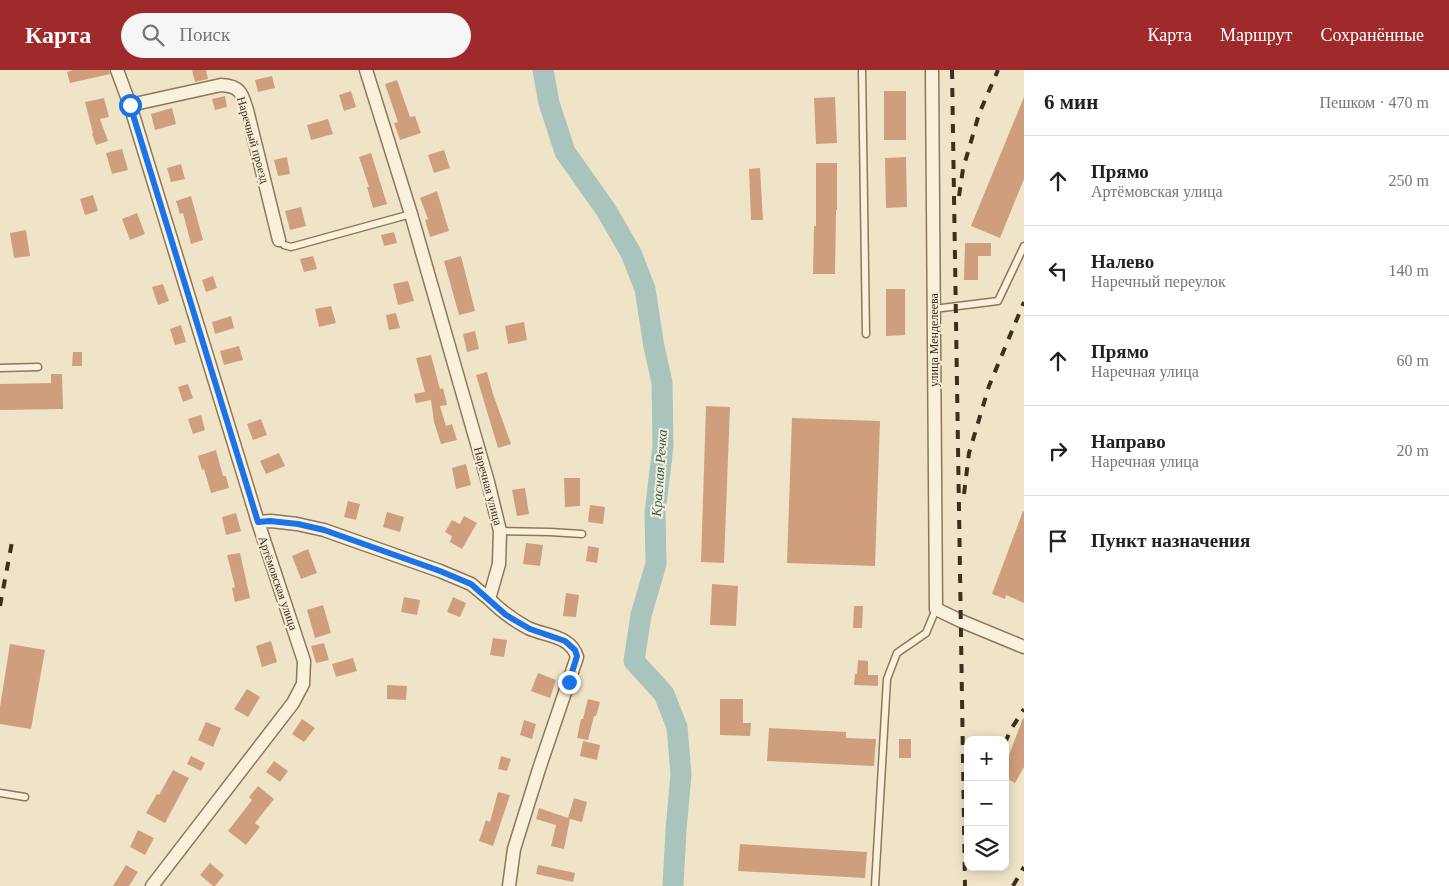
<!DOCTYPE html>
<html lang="ru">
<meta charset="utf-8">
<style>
body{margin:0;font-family:"Times New Roman",serif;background:#f6f6f6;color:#222}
.controls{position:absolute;right:15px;bottom:15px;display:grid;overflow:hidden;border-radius:10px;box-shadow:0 2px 12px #0003}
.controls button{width:45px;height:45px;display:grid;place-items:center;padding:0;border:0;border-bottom:1px solid #e0e0e0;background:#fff;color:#222;font:25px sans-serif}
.stop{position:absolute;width:15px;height:15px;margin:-11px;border:4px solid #1a73e8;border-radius:50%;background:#fff}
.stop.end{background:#1a73e8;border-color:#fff;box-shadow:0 1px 5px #0008}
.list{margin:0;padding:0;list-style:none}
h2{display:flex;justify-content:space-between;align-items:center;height:65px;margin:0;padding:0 20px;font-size:21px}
h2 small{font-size:16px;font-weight:400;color:#767676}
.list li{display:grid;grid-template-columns:32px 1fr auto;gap:15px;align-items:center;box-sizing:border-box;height:90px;padding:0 20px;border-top:1px solid #e0e0e0}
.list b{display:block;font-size:19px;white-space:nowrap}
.list p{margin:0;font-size:16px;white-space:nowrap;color:#767676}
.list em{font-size:16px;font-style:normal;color:#767676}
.icon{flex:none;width:28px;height:28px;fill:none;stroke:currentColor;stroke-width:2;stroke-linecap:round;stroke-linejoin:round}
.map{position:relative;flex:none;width:1024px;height:816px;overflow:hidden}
header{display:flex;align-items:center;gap:30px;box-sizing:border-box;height:70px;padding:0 25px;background:#9e2a2b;color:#fff}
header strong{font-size:24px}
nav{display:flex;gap:28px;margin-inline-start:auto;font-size:18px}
.search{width:350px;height:45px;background:#f6f6f6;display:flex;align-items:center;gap:12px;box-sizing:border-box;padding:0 18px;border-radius:28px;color:#767676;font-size:19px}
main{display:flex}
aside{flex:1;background:#fff}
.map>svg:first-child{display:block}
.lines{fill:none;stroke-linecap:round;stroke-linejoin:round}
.river{stroke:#a9c4bc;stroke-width:21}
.building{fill:#cf9f7d}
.lane-casing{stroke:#8d765c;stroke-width:9}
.street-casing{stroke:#8d765c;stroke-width:15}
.lane{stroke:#faf1dc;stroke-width:6}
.street{stroke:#faf1dc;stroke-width:12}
.rail{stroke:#3d2e20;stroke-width:4;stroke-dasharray:9 9;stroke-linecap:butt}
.route{stroke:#1a73e8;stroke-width:6}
.labels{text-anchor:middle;stroke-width:4;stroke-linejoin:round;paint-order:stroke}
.street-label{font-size:12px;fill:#3d2e20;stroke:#f7eed8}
.water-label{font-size:14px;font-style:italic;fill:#2f5d5a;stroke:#f7eed8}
</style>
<header>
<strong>Карта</strong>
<div class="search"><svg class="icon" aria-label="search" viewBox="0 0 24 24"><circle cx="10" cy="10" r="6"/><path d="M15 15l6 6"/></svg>Поиск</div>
<nav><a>Карта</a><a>Маршрут</a><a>Сохранённые</a></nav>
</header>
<main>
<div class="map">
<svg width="1024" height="816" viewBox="0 0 1024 816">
<rect width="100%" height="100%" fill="#f0e4c8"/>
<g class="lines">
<!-- river -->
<path class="river" d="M 543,0 L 549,33 L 565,82 L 606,140 L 631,183 L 645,219 L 654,277 L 662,312 L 663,376 L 655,443 L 656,494 L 641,545 L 634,591 L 664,624 L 677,657 L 681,704 L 676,760 L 673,816"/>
</g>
<!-- building -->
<path class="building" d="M 73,0 L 109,0 L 110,4 L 70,13 L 67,2 Z
M 192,0 L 206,0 L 208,9 L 195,12 Z
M 272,6 L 275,18 L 258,22 L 255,10 Z
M 397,10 L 410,47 L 415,46 L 421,63 L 400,70 L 394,53 L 398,52 L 385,14 Z
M 351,21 L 356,37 L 344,41 L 339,25 Z
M 884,21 L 906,21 L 906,70 L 884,70 Z
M 225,26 L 227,37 L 215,40 L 212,29 Z
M 835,27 L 837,73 L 816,74 L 814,28 Z
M 1024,27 L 1024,109 L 1000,168 L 971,156 Z
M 104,28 L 109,47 L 100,49 L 108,71 L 96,75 L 92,64 L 93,63 L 85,32 Z
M 172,38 L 176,54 L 155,60 L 151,44 Z
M 328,49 L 333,64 L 311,70 L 307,55 Z
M 122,79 L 128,100 L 112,104 L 106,83 Z
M 444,80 L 450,98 L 434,103 L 428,85 Z
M 371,83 L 387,134 L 373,138 L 367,117 L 369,117 L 359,87 Z
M 287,87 L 290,104 L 278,106 L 274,90 Z
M 906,87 L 907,137 L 886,138 L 885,88 Z
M 816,93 L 837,93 L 837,140 L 836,140 L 835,204 L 813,204 L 814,156 L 816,156 Z
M 181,94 L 185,109 L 171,112 L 167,98 Z
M 760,98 L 763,150 L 751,150 L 749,99 Z
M 437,121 L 449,161 L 430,167 L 425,150 L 428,149 L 420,128 Z
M 93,125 L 98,141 L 85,145 L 80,129 Z
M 191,126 L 203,170 L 191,174 L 183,143 L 180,144 L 176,131 Z
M 301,137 L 306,156 L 290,160 L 285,141 Z
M 137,143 L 145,164 L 130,170 L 122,149 Z
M 26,160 L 30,186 L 14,188 L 10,163 Z
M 394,162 L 397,173 L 384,176 L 381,165 Z
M 965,173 L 991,173 L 991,186 L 978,186 L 978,210 L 964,210 Z
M 313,186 L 317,199 L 304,202 L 300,189 Z
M 461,186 L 475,241 L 459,245 L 444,191 Z
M 213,206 L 217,218 L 206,222 L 202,210 Z
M 408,211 L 414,231 L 398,235 L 393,214 Z
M 163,214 L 169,231 L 158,235 L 152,217 Z
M 886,219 L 905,219 L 905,265 L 886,266 Z
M 331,236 L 336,253 L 319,257 L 315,239 Z
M 396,243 L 400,258 L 389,260 L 386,245 Z
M 231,246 L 234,258 L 215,264 L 212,252 Z
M 524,252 L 527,270 L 508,274 L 505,256 Z
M 181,255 L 186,272 L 175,275 L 170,259 Z
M 475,261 L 479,279 L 467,282 L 463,264 Z
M 239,276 L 243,290 L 224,295 L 220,281 Z
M 73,282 L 82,282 L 82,296 L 72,296 Z
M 431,285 L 440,319 L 443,318 L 447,335 L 440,336 L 446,356 L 452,354 L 457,370 L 441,374 L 434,352 L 431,330 L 416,333 L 414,324 L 425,322 L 416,288 Z
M 487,302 L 493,324 L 511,374 L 498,378 L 476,305 Z
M 51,304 L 62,304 L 63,339 L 0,340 L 0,314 L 51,313 Z
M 188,314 L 193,328 L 183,332 L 178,317 Z
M 706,336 L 730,337 L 724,493 L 701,492 Z
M 201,345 L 205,360 L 193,364 L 188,349 Z
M 792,348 L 880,351 L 875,496 L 787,493 Z
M 261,349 L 267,365 L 253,370 L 247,354 Z
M 216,380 L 223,406 L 226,406 L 229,418 L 211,423 L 204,399 L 202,400 L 198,386 Z
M 279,383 L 285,396 L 266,404 L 260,391 Z
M 466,394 L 471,415 L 456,419 L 452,398 Z
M 564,408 L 580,408 L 580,436 L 565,437 Z
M 525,418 L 529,444 L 517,446 L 512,420 Z
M 348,431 L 360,434 L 356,450 L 344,447 Z
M 590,435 L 605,437 L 603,454 L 588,452 Z
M 1023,441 L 1024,442 L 1024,533 L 1006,525 L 1005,529 L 992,524 Z
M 387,442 L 404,447 L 400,462 L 383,457 Z
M 236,443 L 241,461 L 226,465 L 222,447 Z
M 464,446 L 477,453 L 462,479 L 450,472 L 452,466 L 445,462 L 452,450 L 460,454 Z
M 526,473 L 543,475 L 540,496 L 523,494 Z
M 588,476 L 599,478 L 597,493 L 586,491 Z
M 308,479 L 317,503 L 301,509 L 292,486 Z
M 240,483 L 250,528 L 235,532 L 232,518 L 235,517 L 227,485 Z
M 712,514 L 738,516 L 736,556 L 710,555 Z
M 566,523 L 579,525 L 576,547 L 563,546 Z
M 404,527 L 420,530 L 417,545 L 401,542 Z
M 453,527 L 466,533 L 460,547 L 447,542 Z
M 323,535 L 331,563 L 315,568 L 307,540 Z
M 854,536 L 863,536 L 862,558 L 853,558 Z
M 493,568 L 507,570 L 504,587 L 490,585 Z
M 271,571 L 277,592 L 262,597 L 256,576 Z
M 324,573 L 329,590 L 316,593 L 311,576 Z
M 10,574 L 45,580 L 31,659 L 0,654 L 0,637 Z
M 353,588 L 357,601 L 336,607 L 332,594 Z
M 858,590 L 868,591 L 868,605 L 878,605 L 878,616 L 854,615 L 855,604 L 857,604 Z
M 538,603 L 556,610 L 550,628 L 531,621 Z
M 387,615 L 407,616 L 406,630 L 387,629 Z
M 247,619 L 260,627 L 248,647 L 234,639 Z
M 588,629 L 600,632 L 596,646 L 594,646 L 588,670 L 577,668 L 581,649 L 583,649 Z
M 720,629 L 743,629 L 743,653 L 751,653 L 750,666 L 720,665 Z
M 1023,648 L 1024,649 L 1024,697 L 1015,713 L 1005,707 L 1005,696 Z
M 302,649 L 315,658 L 304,672 L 292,664 Z
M 524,650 L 536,654 L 532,669 L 520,665 Z
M 206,652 L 221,658 L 213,677 L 198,670 Z
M 769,658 L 846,662 L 846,668 L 876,669 L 874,696 L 767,691 Z
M 899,669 L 911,669 L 911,688 L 899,688 Z
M 583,671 L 600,675 L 597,690 L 580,686 Z
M 191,686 L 205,693 L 201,701 L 187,694 Z
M 501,686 L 511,689 L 507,701 L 498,699 Z
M 274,691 L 288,701 L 280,712 L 266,702 Z
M 173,700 L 189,708 L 165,753 L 146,743 L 157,724 L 159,725 Z
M 258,716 L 274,729 L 255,753 L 260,757 L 246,775 L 228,761 L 252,730 L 249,727 Z
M 498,722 L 510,725 L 493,776 L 479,771 L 486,750 L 490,752 Z
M 574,728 L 587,732 L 582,752 L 570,749 L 564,779 L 551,776 L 556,755 L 536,749 L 539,738 L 568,748 Z
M 138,760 L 154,768 L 145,785 L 130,777 Z
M 740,774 L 867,782 L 865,808 L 738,801 Z
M 210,793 L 224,805 L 215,816 L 213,816 L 200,805 Z
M 126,795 L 138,802 L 129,816 L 113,816 Z
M 538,795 L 575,803 L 573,812 L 536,804 Z"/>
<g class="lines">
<defs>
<path id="lane" d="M 862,0 L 866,264
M 279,170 L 284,175 L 291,177 L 411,144
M 934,239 L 998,231 L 1024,176
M 0,298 L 38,297
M 500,461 L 550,462 L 582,464
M 0,723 L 25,727
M 875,816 L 887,609 L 897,583 L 926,563 L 936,539"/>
<path id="street" d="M 117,0 L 130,35 L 258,452 L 304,591 L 303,614 L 293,633 L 152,816
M 366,0 L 411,144 L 488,412 L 500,461 L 499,494 L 489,529 C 501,541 513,550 528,558 C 544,566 571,565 577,587 L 539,699 L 514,779 L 509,816
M 932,0 L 936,539 L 961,551 L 1024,577
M 130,35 L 221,15 C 241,16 242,24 247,40 L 279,170
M 258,452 L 271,451 L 297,454 L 324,460 L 440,501 L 471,514 L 489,529"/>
</defs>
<!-- lane casing -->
<use href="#lane" class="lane-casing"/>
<!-- street casing -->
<use href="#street" class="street-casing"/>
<!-- lane -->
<use href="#lane" class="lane"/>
<!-- street -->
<use href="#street" class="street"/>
<!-- rail -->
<path class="rail" d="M 952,0 L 965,816
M 959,126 L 963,99 L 979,44 L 998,0
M 964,424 L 969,383 L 989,316 L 1024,232
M 0,536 L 12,472
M 1005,673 L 1010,661 L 1024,639
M 1013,816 L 1024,797"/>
</g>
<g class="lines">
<!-- route -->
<path class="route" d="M 130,35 L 258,452 L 270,451 L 298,454 L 324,460 L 440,501 L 471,514 L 506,545 L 530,559 L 565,571 L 575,580 L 577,586 L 569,612"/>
</g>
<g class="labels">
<!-- street labels -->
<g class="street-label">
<text transform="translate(253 70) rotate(74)" y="4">Наречный проезд</text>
<text transform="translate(934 270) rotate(-90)" y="4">улица Менделеева</text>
<text transform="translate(488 416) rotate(75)" y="4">Наречная улица</text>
<text transform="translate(278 513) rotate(71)" y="4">Артёмовская улица</text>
</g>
<!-- water labels -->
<g class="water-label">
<text transform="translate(659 403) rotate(-86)" y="5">Красная Речка</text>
</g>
</g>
</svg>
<div class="controls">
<button>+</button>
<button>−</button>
<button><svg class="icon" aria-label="layers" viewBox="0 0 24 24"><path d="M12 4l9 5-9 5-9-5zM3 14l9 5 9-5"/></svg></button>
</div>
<div class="stop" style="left:130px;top:35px"></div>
<div class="stop end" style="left:569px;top:612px"></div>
</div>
<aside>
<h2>6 мин<small>Пешком · 470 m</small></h2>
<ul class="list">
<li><svg class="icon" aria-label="ahead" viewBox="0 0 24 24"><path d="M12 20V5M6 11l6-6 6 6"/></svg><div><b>Прямо</b><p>Артёмовская улица</p></div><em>250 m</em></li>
<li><svg class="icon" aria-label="left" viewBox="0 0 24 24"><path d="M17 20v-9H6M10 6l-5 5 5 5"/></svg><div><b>Налево</b><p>Наречный переулок</p></div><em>140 m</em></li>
<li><svg class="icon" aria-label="ahead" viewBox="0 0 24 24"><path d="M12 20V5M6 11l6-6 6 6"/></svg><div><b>Прямо</b><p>Наречная улица</p></div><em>60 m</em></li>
<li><svg class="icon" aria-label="right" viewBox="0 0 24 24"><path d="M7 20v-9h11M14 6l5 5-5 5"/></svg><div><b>Направо</b><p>Наречная улица</p></div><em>20 m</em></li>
<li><svg class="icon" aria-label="arrive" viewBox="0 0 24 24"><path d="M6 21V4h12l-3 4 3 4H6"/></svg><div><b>Пункт назначения</b></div></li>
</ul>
</aside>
</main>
